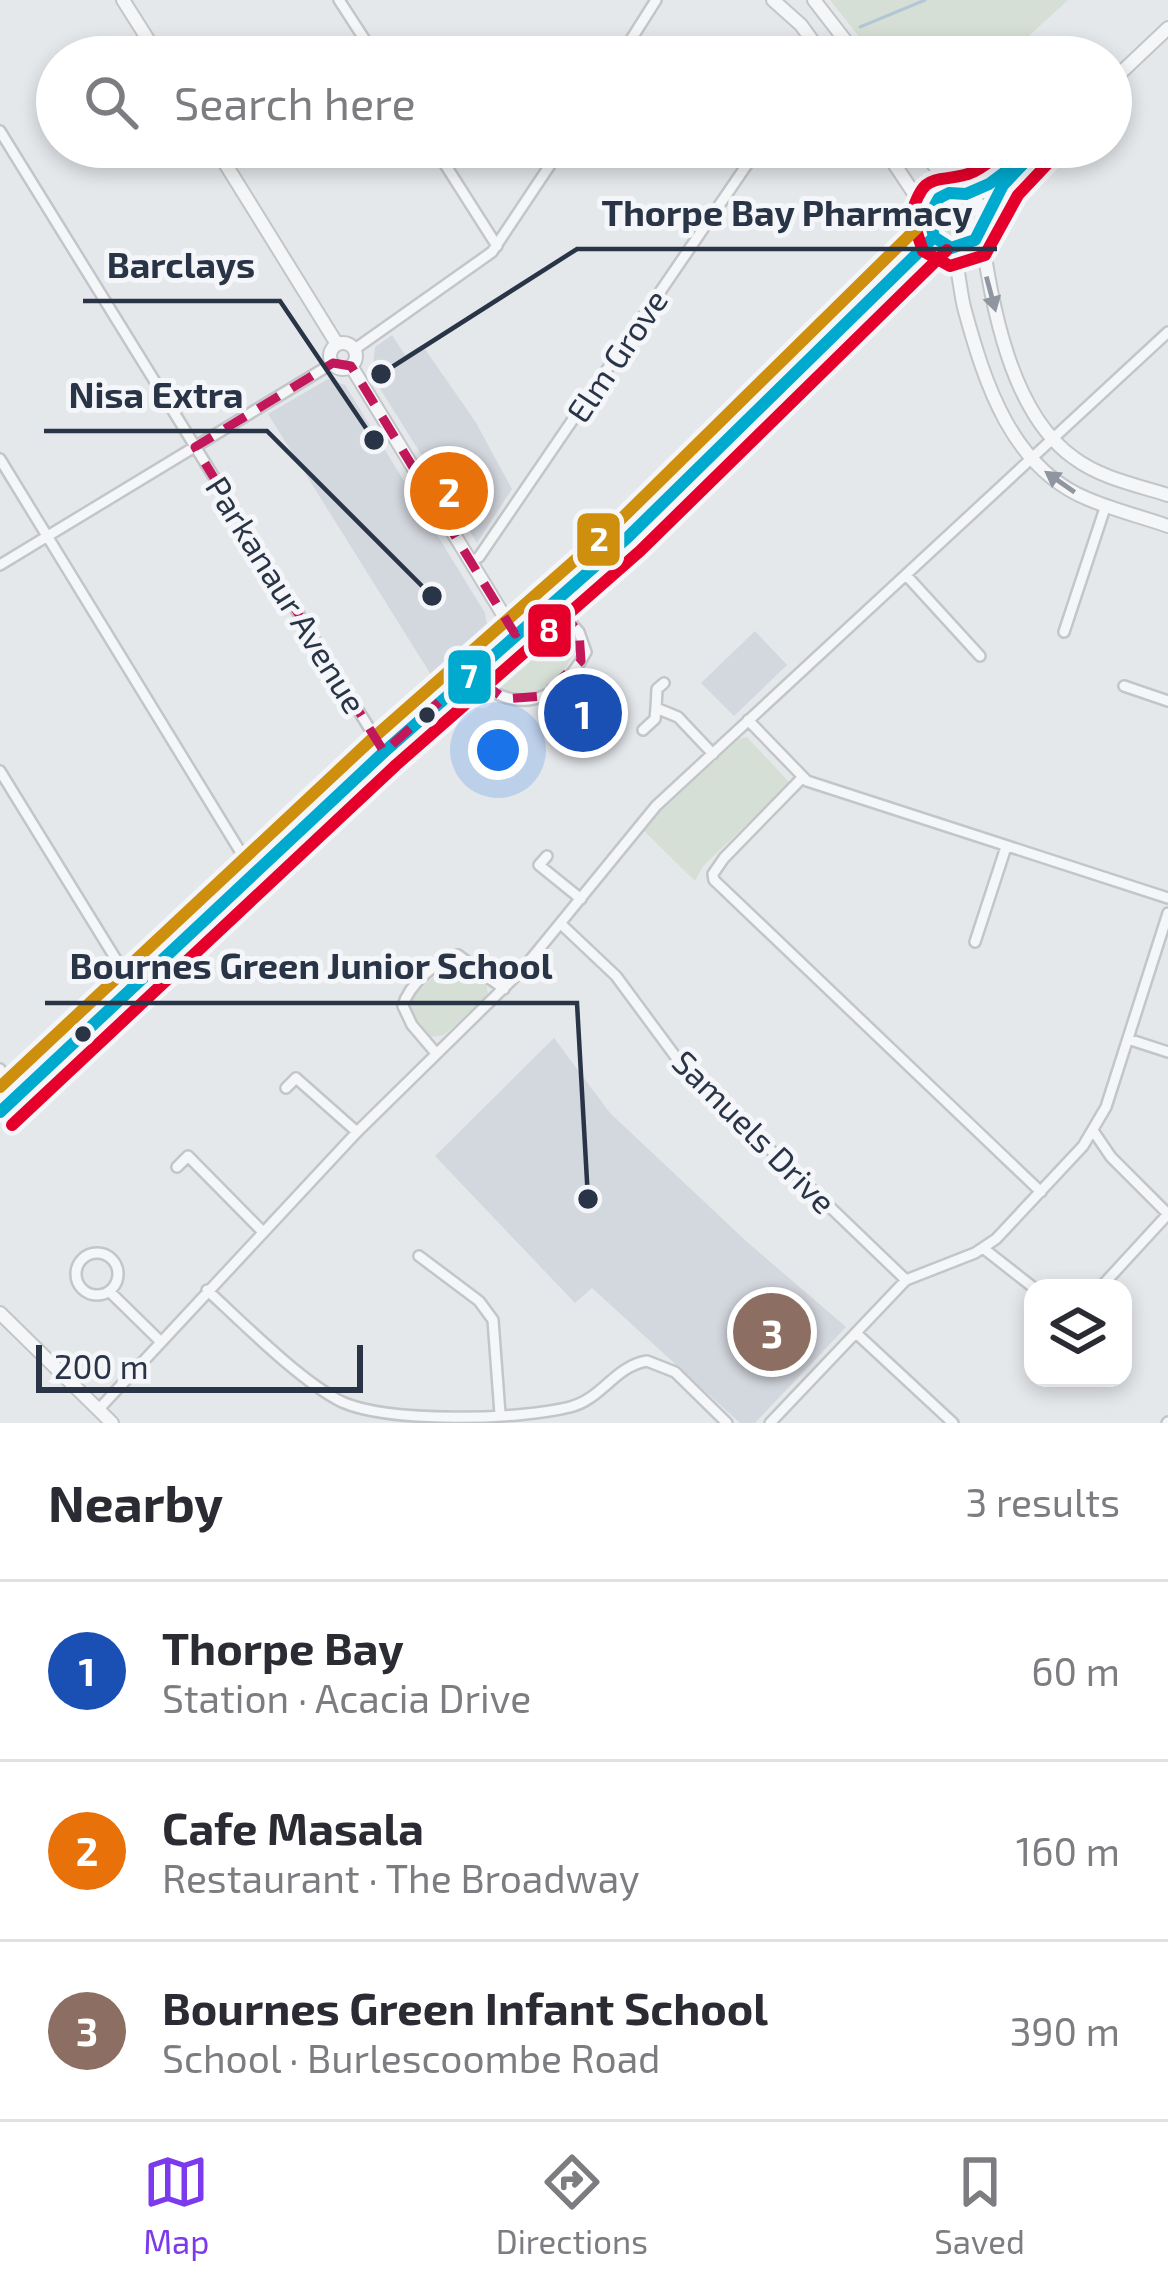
<!DOCTYPE html>
<meta charset="utf-8">
<style>
body{margin:0;font-family:"Exo 2",sans-serif;background:#f7f7f7;color:#2b2b33}
.controls{position:absolute;right:36px;bottom:36px;display:grid;overflow:hidden;border-radius:24px;box-shadow:0 6px 18px #0003}
.controls button{width:108px;height:108px;display:grid;place-items:center;padding:0;border:0;border-bottom:3px solid #e1e1e2;background:#fff;color:#2b2b33;font:60px sans-serif}
.scale{position:absolute;left:36px;bottom:30px;width:327px;box-sizing:border-box;padding-left:12px;border:6px solid #293547;border-top:0;font-size:33px;line-height:42px;white-space:nowrap;color:#293547;-webkit-text-stroke:9px #f4f6f9;paint-order:stroke}
.you{position:absolute;left:498px;top:750px;width:42px;height:42px;margin:-30px;border:9px solid #fff;border-radius:50%;background:#1a73e8;box-shadow:0 0 0 18px #1a73e833}
.badge{display:grid;place-items:center;width:78px;height:78px;border-radius:50%;background:#7c3aed;color:#fff;font-size:39px;font-weight:700}
.pin{position:absolute;translate:-50% -50%;border:6px solid #fff;box-shadow:0 3px 12px #0006}
.list{margin:0;padding:0;list-style:none}
h2{display:flex;justify-content:space-between;align-items:center;height:156px;margin:0;padding:0 48px;font-size:51px}
h2 small{font-size:39px;font-weight:400;color:#7c7c81}
.list li{display:grid;grid-template-columns:78px 1fr auto;gap:36px;align-items:center;box-sizing:border-box;height:180px;padding:0 48px;border-top:3px solid #e1e1e2}
.list b{display:block;font-size:45px;white-space:nowrap}
.list p{margin:0;font-size:39px;white-space:nowrap;color:#7c7c81}
.list em{font-size:39px;font-style:normal;color:#7c7c81}
.icon{flex:none;width:66px;height:66px;fill:none;stroke:currentColor;stroke-width:2;stroke-linecap:round;stroke-linejoin:round}
.map{position:relative;flex:none;width:1168px;height:1423px;overflow:hidden}
.search{position:absolute;background:#fff;box-shadow:0 6px 18px #0003;left:36px;right:36px;top:36px;height:132px;display:flex;align-items:center;gap:30px;box-sizing:border-box;padding:0 42px;border-radius:66px;color:#7c7c81;font-size:45px}
.sheet{height:696px;background:#fff}
nav{display:flex;justify-content:space-around;align-items:center;box-sizing:border-box;height:168px;border-top:3px solid #e1e1e2;background:#fff;font-size:33px;color:#7c7c81}
nav a{display:grid;justify-items:center;gap:6px}
nav .on{color:#7c3aed}
.map>svg:first-child{display:block}
.built{fill:#d3d7de}
.green{fill:#d6dfd6}
.lines{fill:none;stroke-linecap:round;stroke-linejoin:round}
.stream{stroke:#b2c6d7;stroke-width:3}
.minor-casing{stroke:#c3c6c9;stroke-width:14}
.tertiary-casing{stroke:#c3c6c9;stroke-width:16}
.minor{stroke:#f5f6f7;stroke-width:9}
.tertiary{stroke:#f5f6f7;stroke-width:12}
.bus-1-casing{stroke:#f4f6f9;stroke-width:21}
.bus-2-casing{stroke:#f4f6f9;stroke-width:21}
.bus-3-casing{stroke:#f4f6f9;stroke-width:21}
.bus-1{stroke:#00a9ce;stroke-width:12}
.bus-2{stroke:#e4002b;stroke-width:12}
.bus-3{stroke:#ce8f0e;stroke-width:12}
.oneway{fill:#8f969f}
.marked{fill:none;stroke:#c2185b;stroke-width:9;stroke-dasharray:24 15;stroke-linejoin:round}
.bus-dot{fill:#293547;stroke:#f4f6f9;stroke-width:4.5}
.labels{text-anchor:middle;stroke-width:10;stroke-linejoin:round;paint-order:stroke}
.street-label{font-size:33px;fill:#293547;stroke:#f4f6f9}
.leader{fill:none;stroke:#293547;stroke-width:4.5}
.callout-dot{fill:#293547;stroke:#f4f6f9;stroke-width:4.5}
.callout-label{font-size:36px;text-anchor:middle;font-weight:bold;fill:#293547;stroke:#f4f6f9;stroke-width:10;stroke-linejoin:round;paint-order:stroke}
.line-badge{stroke:#f4f6f9;stroke-width:4.5}
.badge-label{font-size:33px;text-anchor:middle;font-weight:bold;fill:#fff}
</style>
<div class="map">
<svg width="1168" height="1423" viewBox="0 0 1168 1423">
<rect width="100%" height="100%" fill="#e5e8eb"/>
<!-- built -->
<path class="built" d="M 392,335 L 405,355 L 422,345 L 475,421 L 512,489 L 477,543 L 372,376 L 375,347 Z
M 328,379 L 345,385 L 485,613 L 488,632 L 480,647 L 438,686 L 268,414 Z
M 755,631 L 787,665 L 734,716 L 701,683 Z
M 554,1038 L 610,1113 L 746,1241 L 846,1327 L 755,1423 L 740,1423 L 592,1288 L 575,1303 L 435,1156 Z"/>
<!-- green -->
<path class="green" d="M 830,0 L 1068,0 L 1006,57 L 875,57 Z
M937 220a20 20 0 1 1 40 0a20 20 0 1 1-40 0Z
M 548,624 L 567,634 L 576,650 C 565,672 535,710 506,697 C 497,693 489,685 481,679 L 539,626 Z
M 747,737 L 790,783 L 703,866 L 695,881 L 642,829 L 739,739 Z
M 453,959 L 460,960 L 486,980 L 488,995 L 444,1035 L 431,1037 L 409,1013 L 408,1001 Z"/>
<g class="lines">
<!-- stream -->
<path class="stream" d="M 860,27 L 925,0"/>
<defs>
<path id="minor" d="M 339,0 L 376,57
M 620,57 L 656,0
M 0,131 L 384,752
M 434,147 L 497,246
M 355,349 L 492,252 L 562,147
M 0,459 L 254,874
M 471,562 L 479,557 L 759,147
M 0,565 L 333,363
M 906,575 L 980,656
M 1064,632 L 1106,505
M 470,675 C 515,716 556,706 586,652 L 579,632 L 553,603
M 1124,686 L 1168,701
M 656,708 L 657,689 L 664,683
M 748,720 L 807,781 L 1168,898
M 643,730 L 655,719 L 656,708 L 678,717 L 713,754
M 0,771 L 133,987
M 803,777 L 724,858 L 713,874 L 714,880 L 1041,1192
M 547,856 L 539,865 L 581,899
M 561,924 L 616,976 L 681,1064 L 906,1280
M 975,942 L 1006,847
M 1128,1039 L 1168,1052
M 435,1052 L 412,1025 L 403,1006 C 408,986 437,959 458,955 L 504,989
M 0,1069 L 18,1098
M 286,1088 L 296,1078 L 357,1132
M 1094,1132 L 1111,1157 L 1168,1214 L 1100,1288
M 177,1167 L 188,1156 L 262,1231
M 983,1248 L 1034,1288
M76 1274a21 21 0 1 1 42 0a21 21 0 1 1-42 0Z
M 419,1256 L 479,1301 L 493,1320 L 500,1414
M 207,1290 C 243,1323 300,1381 342,1402 C 390,1423 518,1420 570,1407 C 602,1399 615,1366 647,1361 L 675,1372 L 727,1423
M 110,1292 L 160,1341
M 856,1333 L 953,1423
M 98,1410 L 357,1132 L 522,970 L 656,806 L 1168,332
M 770,1423 L 906,1280 L 975,1253 L 996,1239 L 1083,1146 L 1106,1107 L 1168,913
M 1167,1423 L 1168,1422"/>
<path id="tertiary" d="M 123,0 L 159,57
M 773,0 L 801,25 L 824,57
M 814,0 L 858,57
M 1111,82 L 1168,28
M 215,147 L 337,344
M 883,147 L 929,216
M 919,147 L 957,193
M 966,194 L 999,178 L 1039,147
M 983,224 L 979,204 L 957,193 L 939,198 C 914,226 944,264 972,242 C 986,231 989,207 998,192 C 1005,181 1014,171 1022,162
M 981,232 C 992,304 1010,413 1074,458 C 1101,478 1136,485 1168,495
M 951,248 C 960,268 959,290 965,311 C 985,384 1012,468 1088,499 C 1114,510 1142,517 1168,526
M330 356a13 13 0 1 1 26 0a13 13 0 1 1-26 0Z
M 351,366 L 515,634
M 0,1112 L 384,752 L 627,538 L 934,237
M 0,1313 L 112,1423"/>
</defs>
<!-- minor casing -->
<use href="#minor" class="minor-casing"/>
<!-- tertiary casing -->
<use href="#tertiary" class="tertiary-casing"/>
<!-- minor -->
<use href="#minor" class="minor"/>
<!-- tertiary -->
<use href="#tertiary" class="tertiary"/>
<defs>
<path id="bus-1" d="M 1039,147 L 1003,185 L 975,240 L 951,248 L 934,237 L 929,216 L 939,198 L 949,193 L 966,194 L 989,184 Z
M 0,1112 L 384,752 L 627,538 L 934,237"/>
<path id="bus-2" d="M 1009,147 C 996,156 983,169 968,174 C 934,184 925,170 911,215 L 923,251 L 950,266 L 985,255 L 1018,195 L 1052,159
M 12,1125 L 396,765 L 640,551 L 947,250"/>
<path id="bus-3" d="M 0,1087 L 372,739 L 615,525 L 921,224"/>
</defs>
<!-- bus-1 casing -->
<use href="#bus-1" class="bus-1-casing"/>
<!-- bus-2 casing -->
<use href="#bus-2" class="bus-2-casing"/>
<!-- bus-3 casing -->
<use href="#bus-3" class="bus-3-casing"/>
<!-- bus-1 -->
<use href="#bus-1" class="bus-1"/>
<!-- bus-2 -->
<use href="#bus-2" class="bus-2"/>
<!-- bus-3 -->
<use href="#bus-3" class="bus-3"/>
</g>
<!-- one-way arrows -->
<defs><path id="oneway-solid" d="M-6-.8H1V-3.2L6.5 0L1 3.2V.8H-6Z" transform="scale(3)"/></defs>
<g class="oneway">
<use href="#oneway-solid" transform="translate(991 294) rotate(75)"/>
<use href="#oneway-solid" transform="translate(1060 482) rotate(-145)"/>
</g>
<!-- marked area -->
<path class="marked" d="M 333,363 L 351,366 L 515,634 L 553,603 L 579,632 L 581,661 L 542,696 L 505,699 L 470,674 L 384,752 L 195,447 Z"/>
<!-- markers -->
<g class="bus-dot">
<circle cx="427" cy="715" r="10"/>
<circle cx="83" cy="1034" r="10"/>
</g>
<g class="labels">
<!-- street labels -->
<g class="street-label">
<text transform="translate(617 356) rotate(-56)" y="12">Elm Grove</text>
<text transform="translate(286 595) rotate(58)" y="12">Parkanaur Avenue</text>
<text transform="translate(754 1132) rotate(45)" y="12">Samuels Drive</text>
</g>
</g>
<!-- callouts -->
<path class="leader" d="M381 374L577 249H997M374 440L280 301H83M432 596L267 431H44M588 1199L577 1003H45"/>
<g class="callout-dot">
<circle cx="381" cy="374" r="12"/>
<circle cx="374" cy="440" r="12"/>
<circle cx="432" cy="596" r="12"/>
<circle cx="588" cy="1199" r="12"/>
</g>
<g class="callout-label">
<text x="787" y="226">Thorpe Bay Pharmacy</text>
<text x="181" y="278">Barclays</text>
<text x="156" y="408">Nisa Extra</text>
<text x="311" y="979">Bournes Green Junior School</text>
</g>
<g class="line-badge">
<rect x="575" y="511" width="47" height="57" rx="12" fill="#ce8f0e"/>
<rect x="526" y="602" width="47" height="57" rx="12" fill="#e4002b"/>
<rect x="446" y="648" width="47" height="58" rx="12" fill="#00a9ce"/>
</g>
<g class="badge-label">
<text x="599" y="551">2</text>
<text x="549" y="642">8</text>
<text x="469" y="688">7</text>
</g>
</svg>
<div class="controls">
<button><svg class="icon" aria-label="layers" viewBox="0 0 24 24"><path d="M12 4l9 5-9 5-9-5zM3 14l9 5 9-5"/></svg></button>
</div>
<div class="scale">200 m</div>
<div class="you"></div>
<div class="pin badge" style="left:583px;top:713px;background:#1a4fb4">1</div>
<div class="pin badge" style="left:449px;top:491px;background:#e8710a">2</div>
<div class="pin badge" style="left:772px;top:1332px;background:#8d6e63">3</div>
<div class="search"><svg class="icon" aria-label="search" viewBox="0 0 24 24"><circle cx="10" cy="10" r="6"/><path d="M15 15l6 6"/></svg>Search here</div>
</div>
<section class="sheet">
<h2>Nearby<small>3 results</small></h2>
<ul class="list">
<li><span class="badge" style="background:#1a4fb4">1</span><div><b>Thorpe Bay</b><p>Station · Acacia Drive</p></div><em>60 m</em></li>
<li><span class="badge" style="background:#e8710a">2</span><div><b>Cafe Masala</b><p>Restaurant · The Broadway</p></div><em>160 m</em></li>
<li><span class="badge" style="background:#8d6e63">3</span><div><b>Bournes Green Infant School</b><p>School · Burlescoombe Road</p></div><em>390 m</em></li>
</ul>
</section>
<nav>
<a class="on"><svg class="icon" aria-label="map" viewBox="0 0 24 24"><path d="M3 6l6-2 6 2 6-2v14l-6 2-6-2-6 2zM9 4v14M15 6v14"/></svg>Map</a>
<a><svg class="icon" aria-label="directions" viewBox="0 0 24 24"><path d="M12 3l9 9-9 9-9-9zM9 14v-3h6M13 9l2 2-2 2"/></svg>Directions</a>
<a><svg class="icon" aria-label="saved" viewBox="0 0 24 24"><path d="M7 4h10v16l-5-4-5 4z"/></svg>Saved</a>
</nav>
